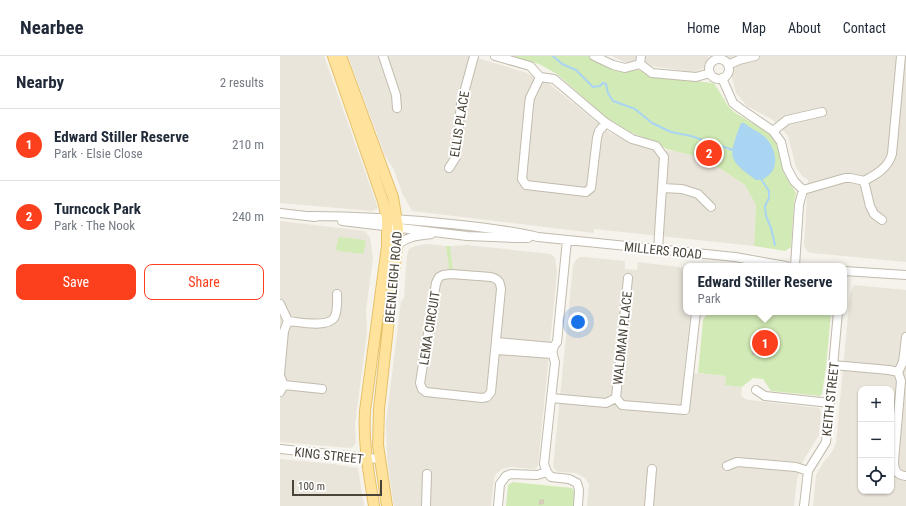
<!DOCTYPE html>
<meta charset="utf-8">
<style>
body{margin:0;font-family:"Roboto Condensed",sans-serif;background:#f2f2f3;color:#1f2937}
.controls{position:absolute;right:12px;bottom:12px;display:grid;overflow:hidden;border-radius:8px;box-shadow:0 1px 3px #0004}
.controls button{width:36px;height:36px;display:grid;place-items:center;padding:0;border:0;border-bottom:1px solid #e0e1e3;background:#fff;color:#1f2937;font:20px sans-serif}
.scale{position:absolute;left:12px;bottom:10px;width:90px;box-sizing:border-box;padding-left:4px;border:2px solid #4b4439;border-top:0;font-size:11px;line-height:14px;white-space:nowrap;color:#4b4439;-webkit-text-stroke:3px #fff;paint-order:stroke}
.you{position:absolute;left:298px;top:266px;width:14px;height:14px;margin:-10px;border:3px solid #fff;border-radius:50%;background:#1a73e8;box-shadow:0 0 0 6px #1a73e833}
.badge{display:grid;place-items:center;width:26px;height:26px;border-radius:50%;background:#fc3f1d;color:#fff;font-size:13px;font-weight:700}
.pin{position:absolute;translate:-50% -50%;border:2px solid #fff;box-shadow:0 1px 4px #0006}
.popup{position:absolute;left:403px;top:207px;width:164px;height:52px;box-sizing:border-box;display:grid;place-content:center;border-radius:8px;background:#fff;filter:drop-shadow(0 1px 3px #0005);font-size:13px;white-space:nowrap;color:#747a83}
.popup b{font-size:15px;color:#1f2937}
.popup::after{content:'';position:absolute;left:50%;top:100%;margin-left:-8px;border:8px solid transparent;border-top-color:#fff}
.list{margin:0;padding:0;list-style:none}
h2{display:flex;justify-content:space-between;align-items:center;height:52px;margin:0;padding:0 16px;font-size:17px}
h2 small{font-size:13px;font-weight:400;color:#747a83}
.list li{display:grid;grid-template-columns:26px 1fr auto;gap:12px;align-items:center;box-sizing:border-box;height:72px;padding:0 16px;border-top:1px solid #e0e1e3}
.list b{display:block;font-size:15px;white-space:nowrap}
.list p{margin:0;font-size:13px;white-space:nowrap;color:#747a83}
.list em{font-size:13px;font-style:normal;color:#747a83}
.actions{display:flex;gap:8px;padding:12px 16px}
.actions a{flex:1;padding:9px 0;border:1px solid #fc3f1d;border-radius:8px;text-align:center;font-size:14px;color:#fc3f1d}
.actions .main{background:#fc3f1d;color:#fff}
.icon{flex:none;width:22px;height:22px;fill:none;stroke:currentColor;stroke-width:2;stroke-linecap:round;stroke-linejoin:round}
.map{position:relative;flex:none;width:626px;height:450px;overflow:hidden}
header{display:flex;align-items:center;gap:24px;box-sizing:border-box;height:56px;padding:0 20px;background:#fff;border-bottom:1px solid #e0e1e3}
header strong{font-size:19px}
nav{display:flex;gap:22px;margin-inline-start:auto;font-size:14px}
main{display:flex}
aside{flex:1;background:#fff}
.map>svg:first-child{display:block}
.residential{fill:#eae5da;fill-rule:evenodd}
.green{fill:#d2eab5}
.water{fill:#a9d4f2}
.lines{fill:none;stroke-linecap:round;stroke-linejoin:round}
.stream{stroke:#a9d4f2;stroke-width:2}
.building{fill:#d8cfc1;stroke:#d3c7b4}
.minor-casing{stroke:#c2bbae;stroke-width:10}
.major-casing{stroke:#e6c16a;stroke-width:12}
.minor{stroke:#fff;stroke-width:8}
.major{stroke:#ffe39c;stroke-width:10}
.labels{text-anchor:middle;stroke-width:4;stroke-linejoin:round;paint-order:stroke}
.street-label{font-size:13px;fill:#4b4439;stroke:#fff}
</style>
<header>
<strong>Nearbee</strong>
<nav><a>Home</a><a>Map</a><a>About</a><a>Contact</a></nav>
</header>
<main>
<aside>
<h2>Nearby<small>2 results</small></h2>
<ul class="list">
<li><span class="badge">1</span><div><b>Edward Stiller Reserve</b><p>Park · Elsie Close</p></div><em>210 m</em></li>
<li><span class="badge">2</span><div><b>Turncock Park</b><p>Park · The Nook</p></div><em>240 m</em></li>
</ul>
<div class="actions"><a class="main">Save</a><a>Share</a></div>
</aside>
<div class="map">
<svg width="626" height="450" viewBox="0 0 626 450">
<rect width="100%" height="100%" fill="#f6f3ec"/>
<!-- residential -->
<path class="residential" d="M 0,0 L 44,0 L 98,152 L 92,155 L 0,147 Z
M 68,0 L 191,0 L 247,17 L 271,29 L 330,77 L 373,94 L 394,95 L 415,100 L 441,113 L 465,129 L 476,149 L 474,190 L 314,173 L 314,177 L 132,155 L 122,137 L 114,114 L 105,100 Z
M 332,0 L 428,0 L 429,2 L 427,8 L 424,12 L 413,16 L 344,6 Z
M 447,0 L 626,0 L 626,206 L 532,197 L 527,195 L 524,190 L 528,124 L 523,121 L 516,111 L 508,80 L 493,64 L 467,50 L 456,37 Z
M 0,165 L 85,175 L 90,182 L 93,202 L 86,254 L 87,277 L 75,368 L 76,386 L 73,391 L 69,392 L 0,386 Z
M 147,188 L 166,190 L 169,213 L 173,213 L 170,190 L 187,189 L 271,198 L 275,202 L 277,216 L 258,410 L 255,413 L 231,411 L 222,413 L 216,418 L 214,423 L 211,450 L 114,450 L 107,404 L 106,367 L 121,245 L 124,242 L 127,199 L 129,193 L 135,190 Z
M 300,201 L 304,201 L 345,205 L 345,213 L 357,214 L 358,206 L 406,212 L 406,256 L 408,256 L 410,262 L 404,316 L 446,320 L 445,329 L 462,331 L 461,339 L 465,343 L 470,344 L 539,352 L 541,356 L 539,379 L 523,405 L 517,423 L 514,450 L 307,450 L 309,428 L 305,422 L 296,417 L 278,416 L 275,414 L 273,411 L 293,210 L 296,204 Z
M 574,229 L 626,234 L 626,450 L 533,450 L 536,419 L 543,407 L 552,396 L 556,387 L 570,238 ZM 581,333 L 611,333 L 611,435 L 581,435 Z
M 0,403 L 53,408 L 78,412 L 84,450 L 0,450 Z"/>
<!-- green -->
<path class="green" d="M 231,0 L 308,0 L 331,12 L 342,15 L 359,14 L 373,21 L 434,27 L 448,50 L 454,56 L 489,77 L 495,84 L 498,93 L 504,117 L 516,137 L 514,147 L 511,191 L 505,195 L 474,190 L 476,149 L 465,129 L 441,113 L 415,100 L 386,93 L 380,88 L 350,76 L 328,63 L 277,18 L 259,8 Z
M 61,181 L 84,184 L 86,186 L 83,198 L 58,195 L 56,193 L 58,182 Z
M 166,190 L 170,190 L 173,213 L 169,213 Z
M 428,256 L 551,256 L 546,311 L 542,338 L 540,340 L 491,335 L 483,323 L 473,322 L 462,331 L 445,329 L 446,320 L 418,317 L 423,264 Z
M 233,426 L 292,432 L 294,436 L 293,450 L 226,450 L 228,429 Z"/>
<!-- water -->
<path class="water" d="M 461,67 L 464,67 C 470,72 479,76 485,81 C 496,92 501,113 485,122 C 483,124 479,124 476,124 C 469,119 456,110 453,102 C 450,94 458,75 461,67 Z"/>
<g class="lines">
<!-- stream -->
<path class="stream" d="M 273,0 L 282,8 L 296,14 L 313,31 L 320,30 L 323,27 L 326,28 L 328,37 L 333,45 L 355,53 L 372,67 L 391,76 L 411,80 L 453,94
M 481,123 L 489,135 L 489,142 L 485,150 L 486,160 L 491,172 L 495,189"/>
</g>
<!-- building -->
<path class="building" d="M 474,294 L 477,295 L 476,299 L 472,298 Z
M 260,444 L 264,444 L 263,448 L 259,448 Z"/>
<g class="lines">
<defs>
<path id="minor" d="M 103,0 L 116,39 L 117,52
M 215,0 L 250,10 L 260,21 L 274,23 L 326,67 L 352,83 L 376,90 L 384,101 L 378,193
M 314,0 L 333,9 L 345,12 L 360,8 L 372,17 L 416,21 L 430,17
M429 13a10 10 0 1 1 20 0a10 10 0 1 1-20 0Z
M 360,8 L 361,0
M 448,9 L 459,4 L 475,0
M 260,21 L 250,42 L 249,49 L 242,123 L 246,129 L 306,136 L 311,132 L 317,82 L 319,75 L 326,67
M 442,22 L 453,47 L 461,53 L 493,75 L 501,86 L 507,112 L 514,125 L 523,134 L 519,149 L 515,210
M 493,75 L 507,64 L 542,56
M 169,112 L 176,101 L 181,48 L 194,0
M 584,125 L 590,150 L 594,158 L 602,164
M 382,132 L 402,133 L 418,138 L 431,151
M 523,134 L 565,122 L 571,122 L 584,125 C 597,118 608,112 612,98 L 621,0
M 0,157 L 35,161
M 31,160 C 78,160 124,163 171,168 C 201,171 230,174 258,181 L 455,201 L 506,210
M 62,165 L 187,180 L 233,182 L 248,182
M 287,184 L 277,286 C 271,293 272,297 275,306 L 264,408 L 267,416 L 271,421 L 289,423 L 297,427 L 299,434 L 298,450
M 117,190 C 126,180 139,180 151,178
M 564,215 L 626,219
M 171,218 L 211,221 C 218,223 220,225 221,233 L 211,336 L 207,341 L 202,342 L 146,336 L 142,333 L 140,327 L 156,227 L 159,221 L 163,219 Z
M 0,248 L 8,265 L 4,275 L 0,318
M 8,265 C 19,266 47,272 54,262 C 58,256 57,245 57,238
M 217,286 L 272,291
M 216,294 L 272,298
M 553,309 L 609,314 L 618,316 L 621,325 L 614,405 C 614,414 616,419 626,420
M 618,316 L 623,306 L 626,281
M 0,320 L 4,329 L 0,336
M 4,329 L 42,333
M 476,334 L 485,340 L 550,347
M 271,342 L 326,347 L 336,342 L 342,349 L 405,354 L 416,256
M 336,342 L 348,222
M 0,393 L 99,403
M 447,410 L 457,406 L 516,411 L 528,415
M 146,450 L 147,418
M 218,450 L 220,428 L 226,420 L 231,418 L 257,419 L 267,416
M 369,450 L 372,413
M 524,450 L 528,415 L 546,386 L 558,256"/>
<path id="major" d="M 53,0 L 103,145 L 107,162 L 107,190 L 85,355 C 83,388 89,418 94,450
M 61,0 L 113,141 L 118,172 L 117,190 L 99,353 L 98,389 L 107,450"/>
</defs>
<!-- minor casing -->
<use href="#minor" class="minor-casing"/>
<!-- major casing -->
<use href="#major" class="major-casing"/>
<!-- minor -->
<use href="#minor" class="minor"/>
<!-- major -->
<use href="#major" class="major"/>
</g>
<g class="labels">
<!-- street labels -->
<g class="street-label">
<text transform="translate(179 68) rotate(-81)" y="5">ELLIS PLACE</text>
<text transform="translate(383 194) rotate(6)" y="5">MILLERS ROAD</text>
<text transform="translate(113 221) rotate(-85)" y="5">BEENLEIGH ROAD</text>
<text transform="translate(149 272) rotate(-81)" y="5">LEMA CIRCUIT</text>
<text transform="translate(342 282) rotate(-84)" y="5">WALDMAN PLACE</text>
<text transform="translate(550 343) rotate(-84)" y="5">KEITH STREET</text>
<text transform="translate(49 399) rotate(6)" y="5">KING STREET</text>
</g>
</g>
</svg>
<div class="controls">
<button>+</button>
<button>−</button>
<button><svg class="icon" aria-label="locate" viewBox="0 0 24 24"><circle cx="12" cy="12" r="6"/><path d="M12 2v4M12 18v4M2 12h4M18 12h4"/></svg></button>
</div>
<div class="scale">100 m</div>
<div class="you"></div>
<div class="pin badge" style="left:485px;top:287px">1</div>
<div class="popup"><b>Edward Stiller Reserve</b>Park</div>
<div class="pin badge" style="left:429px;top:97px">2</div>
</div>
</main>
